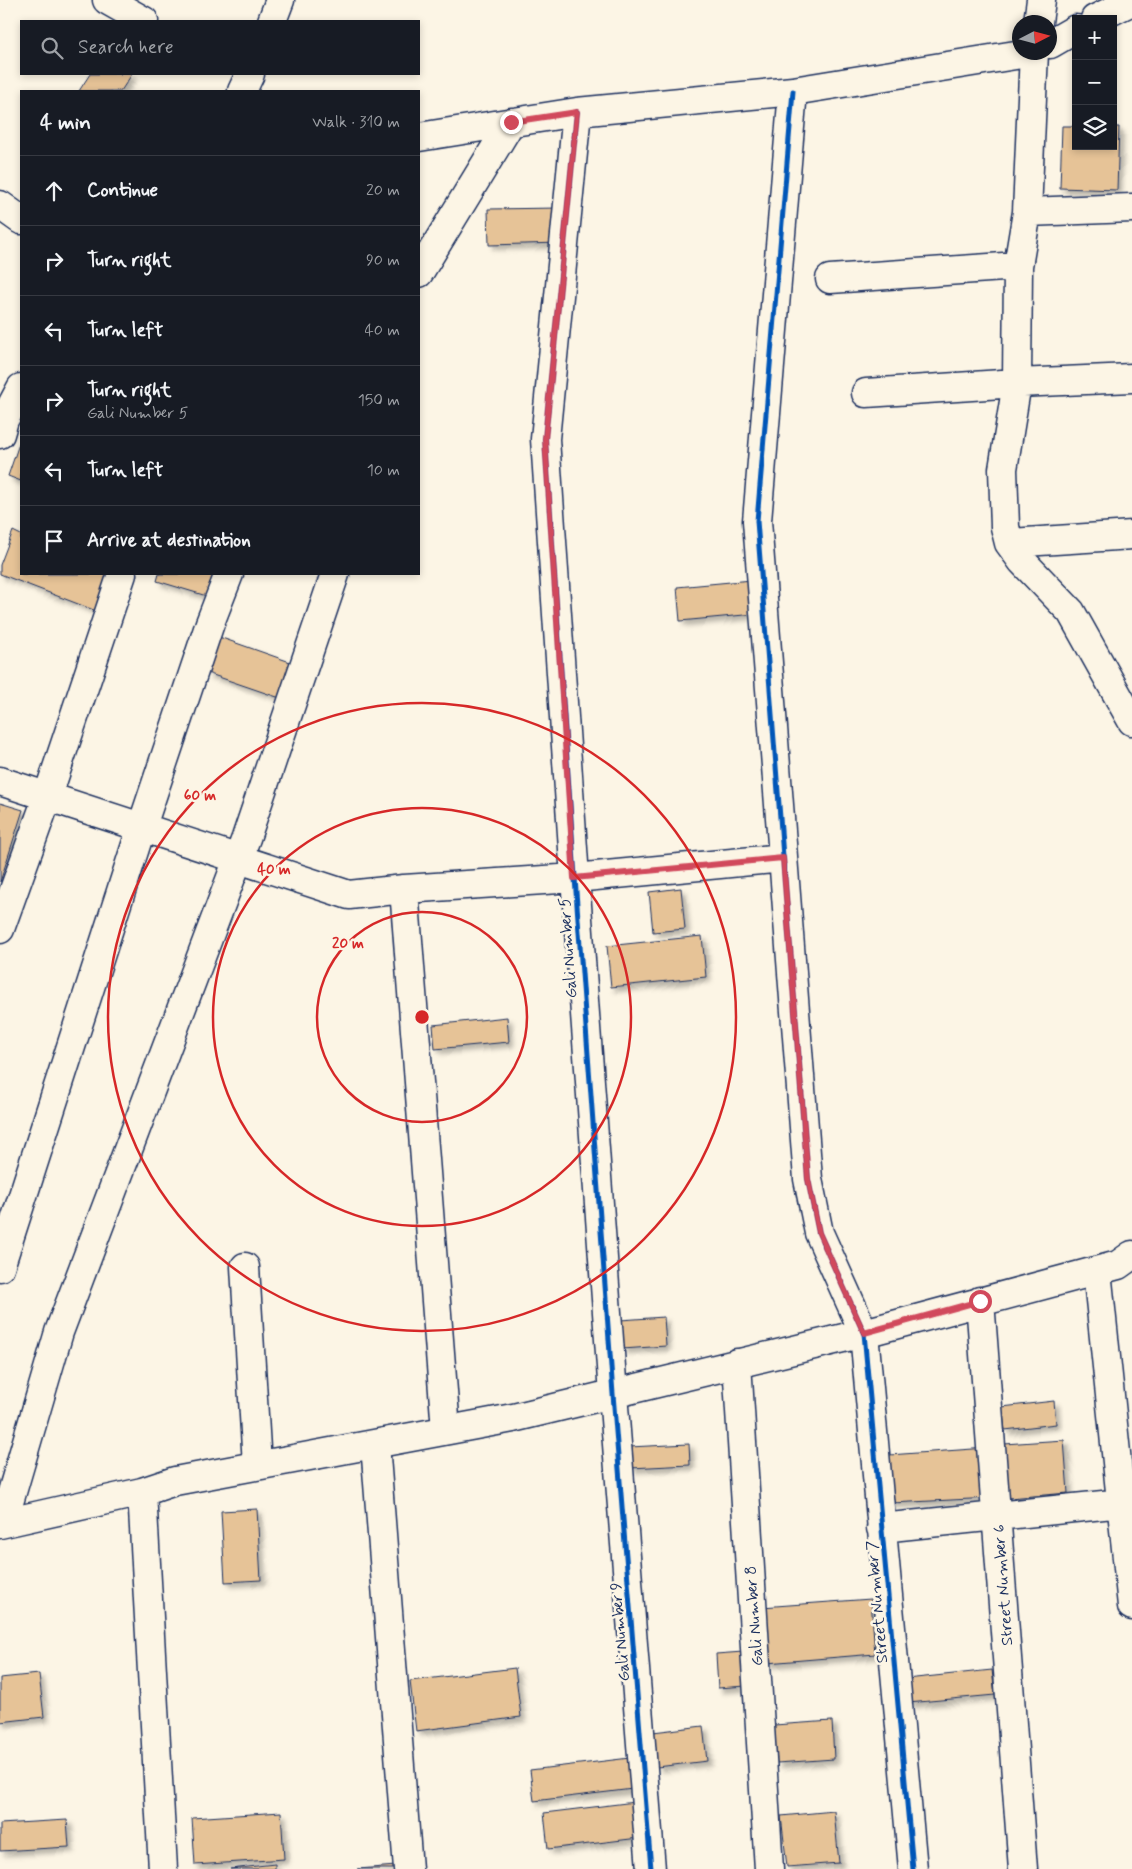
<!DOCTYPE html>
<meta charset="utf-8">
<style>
body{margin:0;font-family:Mynerve,sans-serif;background:#242831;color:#f1f3f6}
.controls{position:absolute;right:15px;top:15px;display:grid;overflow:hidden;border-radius:0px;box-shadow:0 2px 8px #0003}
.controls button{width:45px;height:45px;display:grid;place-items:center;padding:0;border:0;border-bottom:1px solid #363941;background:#171b24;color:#f1f3f6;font:25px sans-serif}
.compass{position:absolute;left:1012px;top:15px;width:45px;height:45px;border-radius:50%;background:#171b24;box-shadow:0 2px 8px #0003;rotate:84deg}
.stop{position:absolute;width:15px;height:15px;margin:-11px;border:4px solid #d1495b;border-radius:50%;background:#fff}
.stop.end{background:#d1495b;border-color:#fff;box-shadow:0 1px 5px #0008}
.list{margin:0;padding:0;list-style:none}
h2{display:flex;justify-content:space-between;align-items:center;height:65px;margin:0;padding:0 20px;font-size:21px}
h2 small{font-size:16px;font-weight:400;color:#9ea1a6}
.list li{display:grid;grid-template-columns:32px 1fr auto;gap:15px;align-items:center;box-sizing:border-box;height:70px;padding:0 20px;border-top:1px solid #363941}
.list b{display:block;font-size:19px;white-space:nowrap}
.list p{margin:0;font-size:16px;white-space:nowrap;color:#9ea1a6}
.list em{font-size:16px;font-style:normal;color:#9ea1a6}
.icon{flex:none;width:28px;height:28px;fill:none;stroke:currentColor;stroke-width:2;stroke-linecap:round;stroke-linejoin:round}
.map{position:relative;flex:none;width:1132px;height:1869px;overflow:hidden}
.search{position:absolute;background:#171b24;box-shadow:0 2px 8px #0003;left:20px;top:20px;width:400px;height:55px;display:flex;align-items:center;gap:12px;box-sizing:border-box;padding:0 18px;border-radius:0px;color:#9ea1a6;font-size:19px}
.panel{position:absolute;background:#171b24;box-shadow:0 2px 8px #0003;left:20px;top:90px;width:400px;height:485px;border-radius:0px}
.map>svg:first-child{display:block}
.building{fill:#e6c397;stroke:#1b2f5e;filter:url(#shadow)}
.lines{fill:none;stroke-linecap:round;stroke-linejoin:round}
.street-casing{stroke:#1b2f5e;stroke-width:31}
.street{stroke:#fcf5e5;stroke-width:28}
.cycleway-casing{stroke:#fcf5e5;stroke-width:8}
.cycleway{stroke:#0057b8;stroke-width:5}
.route{stroke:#d1495b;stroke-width:6}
.ring{fill:none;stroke:#d62828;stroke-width:2.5}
.labels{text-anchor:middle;stroke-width:5;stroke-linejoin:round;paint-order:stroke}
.street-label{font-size:16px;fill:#1b2f5e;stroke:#fcf5e5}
.centre{fill:#d62828;stroke:#fcf5e5;stroke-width:2.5}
.ring-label{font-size:15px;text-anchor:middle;font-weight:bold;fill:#d62828;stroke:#fcf5e5;stroke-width:5;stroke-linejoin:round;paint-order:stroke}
</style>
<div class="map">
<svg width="1132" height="1869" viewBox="0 0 1132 1869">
<defs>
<filter id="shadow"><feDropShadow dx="4.5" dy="4.5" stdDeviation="2.5" flood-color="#0004"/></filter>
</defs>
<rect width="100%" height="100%" fill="#fcf5e5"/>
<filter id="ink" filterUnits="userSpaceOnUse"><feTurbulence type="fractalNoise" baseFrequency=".02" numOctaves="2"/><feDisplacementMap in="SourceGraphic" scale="10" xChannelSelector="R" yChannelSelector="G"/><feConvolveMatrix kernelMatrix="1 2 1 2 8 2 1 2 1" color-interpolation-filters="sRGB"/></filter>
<g filter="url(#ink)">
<!-- building -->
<path class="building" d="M 90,74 L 132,74 L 121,91 L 79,91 Z
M 1062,126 L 1076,126 L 1076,146 L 1113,146 L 1113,127 L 1119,127 L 1117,190 L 1060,188 Z
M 560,208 L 560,243 L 489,245 L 488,209 Z
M 21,438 L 21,481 L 8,476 Z
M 13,531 L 21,535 L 21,574 L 114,574 L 99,612 L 0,574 L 0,565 Z
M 159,574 L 217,574 L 210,597 L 157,581 Z
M 752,580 L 755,614 L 680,621 L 677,587 Z
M 219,637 L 293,663 L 280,698 L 207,673 Z
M 0,803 L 23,810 L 0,882 Z
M 681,888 L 685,929 L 653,932 L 649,892 Z
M 702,936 L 706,977 L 611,987 L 607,946 Z
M 507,1017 L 509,1042 L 435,1049 L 433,1025 Z
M 664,1317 L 666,1346 L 622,1349 L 620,1320 Z
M 1054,1401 L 1056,1424 L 1005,1430 L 1002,1407 Z
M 1064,1440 L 1068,1493 L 1009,1498 L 1004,1444 Z
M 689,1444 L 690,1465 L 630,1468 L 629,1447 Z
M 987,1448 L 991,1498 L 891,1503 L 889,1455 Z
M 257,1509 L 261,1580 L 225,1582 L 221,1511 Z
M 871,1599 L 875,1654 L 767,1663 L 762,1607 Z
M 743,1652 L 746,1686 L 718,1688 L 716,1654 Z
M 515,1668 L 521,1717 L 416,1731 L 410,1681 Z
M 992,1670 L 995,1695 L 908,1703 L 906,1679 Z
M 39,1674 L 44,1717 L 0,1722 L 0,1678 Z
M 832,1721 L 834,1759 L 777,1763 L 774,1725 Z
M 703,1726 L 707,1761 L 657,1767 L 653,1732 Z
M 638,1757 L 641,1788 L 534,1801 L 530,1770 Z
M 643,1801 L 647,1837 L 548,1849 L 544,1813 Z
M 834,1811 L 839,1863 L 787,1867 L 781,1816 Z
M 281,1812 L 284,1859 L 195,1865 L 192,1818 Z
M 67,1820 L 69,1847 L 0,1851 L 0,1824 Z
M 275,1864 L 275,1869 L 230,1869 Z
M 396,1866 L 396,1869 L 358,1869 Z"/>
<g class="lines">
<defs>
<path id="street" d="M 107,0 L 144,21
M 1095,19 L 1132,1
M 272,21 L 280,0
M 1038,22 L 1041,0
M 1050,44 L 1076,29
M 1034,52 L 1027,212 L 1018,266 L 1017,383 L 1003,469 L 1005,527 L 1009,543 L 1022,561 L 1071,612 L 1132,721
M 242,91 L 250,74
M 793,91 L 757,521 L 808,1179 L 819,1233 L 864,1333 L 913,1869
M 577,112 L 545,439 L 575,878 L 613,1394 L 651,1869
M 419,137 L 577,112 L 793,91 L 1034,52
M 0,205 L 21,220
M 1027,212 L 1132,208
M 419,273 L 511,122
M 830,279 L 1018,266
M 866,393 L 1017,383 L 1132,378
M 0,434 L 4,420 L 21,388
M 1009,543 L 1132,535
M 0,781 L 349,895 L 404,889 L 575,878 L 783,858
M 404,889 L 446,1430
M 0,929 L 47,798 L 122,574
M 0,1267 L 142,826 L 210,623 L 229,574
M 245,1267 L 257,1465
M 1097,1271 L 1132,1606
M 980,1301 L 1023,1869
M 737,1363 L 769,1869
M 375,1444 L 408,1869
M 142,1492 L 163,1869
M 3,1523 L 59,1332 L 246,838 L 335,574
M 0,1524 L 142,1492 L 175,1481 L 513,1418 L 864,1333 L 1118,1265 L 1132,1255
M 881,1528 L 1132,1502"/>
</defs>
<!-- street casing -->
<use href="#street" class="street-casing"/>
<!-- street -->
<use href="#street" class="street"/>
<defs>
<path id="cycleway" d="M 793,91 L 757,521 L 808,1179 L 819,1233 L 864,1333 L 913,1869
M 577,112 L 545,439 L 575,878 L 613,1394 L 651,1869"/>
</defs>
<!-- cycleway casing -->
<use href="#cycleway" class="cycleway-casing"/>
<!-- cycleway -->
<use href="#cycleway" class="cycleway"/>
</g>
</g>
<g class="lines" filter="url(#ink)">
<!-- route -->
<path class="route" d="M 511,122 L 577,112 L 545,439 L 574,878 L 783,858 L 808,1179 L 819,1233 L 864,1333 L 980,1301"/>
</g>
<!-- distance rings -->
<g class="ring">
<circle cx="422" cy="1017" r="105"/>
<circle cx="422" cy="1017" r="209"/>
<circle cx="422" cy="1017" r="314"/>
</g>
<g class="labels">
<!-- street labels -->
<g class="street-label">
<text transform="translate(567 948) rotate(-94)" y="6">Gali Number 5</text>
<text transform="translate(1002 1585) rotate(-94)" y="6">Street Number 6</text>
<text transform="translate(876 1602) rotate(-95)" y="6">Street Number 7</text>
<text transform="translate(753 1616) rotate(-94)" y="6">Gali Number 8</text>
<text transform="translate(619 1632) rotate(-95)" y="6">Gali Number 9</text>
</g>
</g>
<circle cx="422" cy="1017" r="8" class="centre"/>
<g class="ring-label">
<text x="200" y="800">60 m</text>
<text x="274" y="874">40 m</text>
<text x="348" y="948">20 m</text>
</g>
</svg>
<div class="controls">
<button>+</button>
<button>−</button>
<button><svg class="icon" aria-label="layers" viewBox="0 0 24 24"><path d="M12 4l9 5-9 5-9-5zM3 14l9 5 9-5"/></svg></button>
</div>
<svg class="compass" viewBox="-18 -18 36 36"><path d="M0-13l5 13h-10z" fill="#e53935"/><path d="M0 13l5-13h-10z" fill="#9ea1a6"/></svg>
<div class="stop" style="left:980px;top:1301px"></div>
<div class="stop end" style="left:511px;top:122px"></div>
<div class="search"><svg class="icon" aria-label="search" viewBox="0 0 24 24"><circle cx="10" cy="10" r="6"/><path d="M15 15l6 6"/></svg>Search here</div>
<section class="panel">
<h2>4 min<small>Walk · 310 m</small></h2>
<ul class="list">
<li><svg class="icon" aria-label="ahead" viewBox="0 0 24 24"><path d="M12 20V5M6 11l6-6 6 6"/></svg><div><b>Continue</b></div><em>20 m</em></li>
<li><svg class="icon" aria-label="right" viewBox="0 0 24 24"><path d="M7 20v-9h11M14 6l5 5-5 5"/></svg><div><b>Turn right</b></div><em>90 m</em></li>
<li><svg class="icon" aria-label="left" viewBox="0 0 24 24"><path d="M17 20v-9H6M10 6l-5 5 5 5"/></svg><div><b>Turn left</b></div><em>40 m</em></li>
<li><svg class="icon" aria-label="right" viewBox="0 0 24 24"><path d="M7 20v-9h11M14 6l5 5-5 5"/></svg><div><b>Turn right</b><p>Gali Number 5</p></div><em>150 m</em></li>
<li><svg class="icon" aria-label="left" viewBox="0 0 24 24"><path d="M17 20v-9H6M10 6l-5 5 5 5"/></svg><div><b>Turn left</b></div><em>10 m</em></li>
<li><svg class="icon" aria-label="arrive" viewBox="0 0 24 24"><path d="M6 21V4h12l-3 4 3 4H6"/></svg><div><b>Arrive at destination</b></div></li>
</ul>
</section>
</div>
